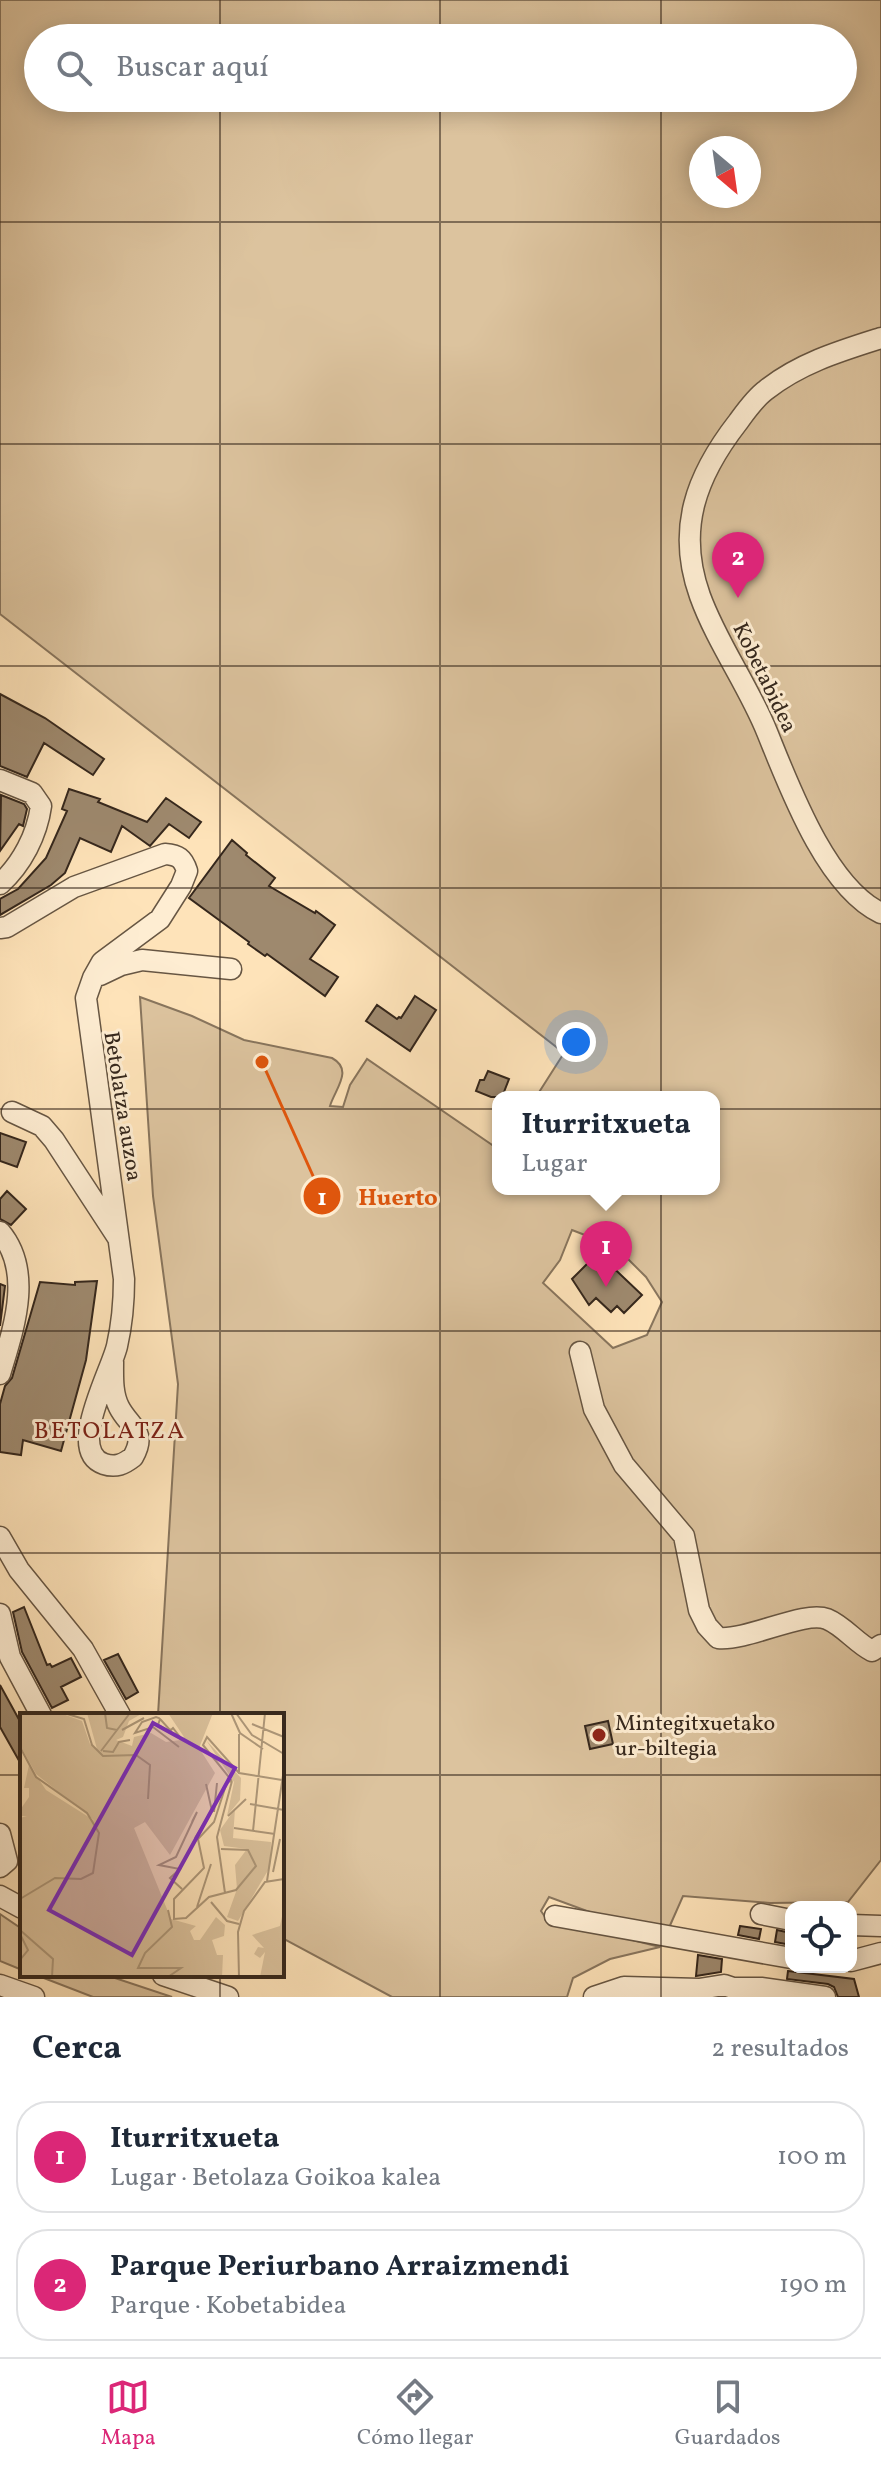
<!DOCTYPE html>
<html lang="es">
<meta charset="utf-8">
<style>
body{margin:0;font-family:Vollkorn,serif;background:#f2f2f3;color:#1f2937}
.controls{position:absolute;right:24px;bottom:24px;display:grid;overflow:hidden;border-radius:16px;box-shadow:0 4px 20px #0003}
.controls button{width:72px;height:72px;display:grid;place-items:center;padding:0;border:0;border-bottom:2px solid #e0e1e3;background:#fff;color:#1f2937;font:40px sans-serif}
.compass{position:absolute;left:689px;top:136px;width:72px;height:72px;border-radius:50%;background:#fff;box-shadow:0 4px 20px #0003;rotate:151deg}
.you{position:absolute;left:576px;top:1042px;width:28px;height:28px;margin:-20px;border:6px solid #fff;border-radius:50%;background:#1a73e8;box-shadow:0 0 0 12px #1a73e833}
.badge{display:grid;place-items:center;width:52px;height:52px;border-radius:50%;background:#db2777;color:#fff;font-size:26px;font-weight:700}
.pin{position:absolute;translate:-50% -66px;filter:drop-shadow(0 2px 4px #0008)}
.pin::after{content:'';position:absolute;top:42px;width:28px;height:24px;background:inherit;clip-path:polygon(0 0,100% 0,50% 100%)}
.popup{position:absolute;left:492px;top:1091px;width:228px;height:104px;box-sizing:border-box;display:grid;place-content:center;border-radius:16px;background:#fff;filter:drop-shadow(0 2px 6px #0005);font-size:26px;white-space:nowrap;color:#747a83}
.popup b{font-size:30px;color:#1f2937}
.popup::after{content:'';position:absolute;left:50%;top:100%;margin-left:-16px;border:16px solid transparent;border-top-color:#fff}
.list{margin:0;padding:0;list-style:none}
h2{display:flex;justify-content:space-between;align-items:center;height:104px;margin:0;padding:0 32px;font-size:34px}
h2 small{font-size:26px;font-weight:400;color:#747a83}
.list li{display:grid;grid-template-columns:52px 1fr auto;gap:24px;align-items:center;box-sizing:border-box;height:112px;margin:0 16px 16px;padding:0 16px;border:2px solid #e0e1e3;border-radius:32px}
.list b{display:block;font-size:30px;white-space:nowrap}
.list p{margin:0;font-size:26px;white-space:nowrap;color:#747a83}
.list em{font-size:26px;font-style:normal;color:#747a83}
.icon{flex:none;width:44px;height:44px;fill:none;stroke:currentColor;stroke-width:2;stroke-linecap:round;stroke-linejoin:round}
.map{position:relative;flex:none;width:881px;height:1997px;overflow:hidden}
.search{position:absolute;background:#fff;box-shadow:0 4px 20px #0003;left:24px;right:24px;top:24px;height:88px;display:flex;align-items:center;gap:20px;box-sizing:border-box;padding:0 28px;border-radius:44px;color:#747a83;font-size:30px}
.sheet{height:360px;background:#fff}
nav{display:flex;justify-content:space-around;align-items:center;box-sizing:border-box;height:112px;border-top:2px solid #e0e1e3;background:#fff;font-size:22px;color:#747a83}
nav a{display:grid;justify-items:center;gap:4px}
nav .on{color:#db2777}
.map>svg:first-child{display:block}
.green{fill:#dcc39e;stroke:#88755d;stroke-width:2;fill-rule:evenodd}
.building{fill:#9e896e;stroke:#35271c;stroke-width:2}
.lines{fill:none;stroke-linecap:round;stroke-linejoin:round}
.minor-casing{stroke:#675643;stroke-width:23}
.minor{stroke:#feedd2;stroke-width:20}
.grid{fill:none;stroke:#35271c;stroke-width:2;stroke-opacity:0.55}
.poi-dot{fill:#8f2418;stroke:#feedd2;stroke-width:3}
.labels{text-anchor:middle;stroke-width:6;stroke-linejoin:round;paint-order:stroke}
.street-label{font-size:22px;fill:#35271c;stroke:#feedd2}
.poi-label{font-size:22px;fill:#35271c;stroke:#feedd2;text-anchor:start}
.neighbourhood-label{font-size:24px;letter-spacing:2px;fill:#7a1f14;stroke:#feedd2}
.inset-road{fill:none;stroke:#ae987a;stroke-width:2}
.view{fill:#7b2cbf;fill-opacity:0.15;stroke:#7b2cbf;stroke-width:4}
.inset-edge{fill:none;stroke:#35271c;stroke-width:4}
.leader{fill:none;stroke:#df560d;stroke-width:3}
.callout-dot{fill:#df560d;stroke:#feedd2;stroke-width:3}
.mark-label{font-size:24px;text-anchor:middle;font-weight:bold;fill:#fff}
.callout-label{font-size:24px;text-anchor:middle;font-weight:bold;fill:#df560d;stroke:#feedd2;stroke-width:6;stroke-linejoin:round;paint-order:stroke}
</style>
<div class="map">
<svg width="881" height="1997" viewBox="0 0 881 1997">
<rect width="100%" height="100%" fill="#fee3b9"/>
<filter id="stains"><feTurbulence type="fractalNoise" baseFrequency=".0025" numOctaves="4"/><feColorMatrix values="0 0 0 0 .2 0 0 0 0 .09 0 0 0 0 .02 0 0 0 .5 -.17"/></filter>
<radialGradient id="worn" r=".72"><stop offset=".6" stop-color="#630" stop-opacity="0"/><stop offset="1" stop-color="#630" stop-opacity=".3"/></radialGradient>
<!-- green -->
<path class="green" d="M 0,0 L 881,0 L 881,1860 L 848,1902 L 770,1903 L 683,1896 L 668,1930 L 606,1918 L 549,1897 L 541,1911 L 546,1918 L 660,1947 L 610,1959 L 573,1978 L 567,1997 L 392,1997 L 282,1938 L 282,1715 L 158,1715 L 178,1384 L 153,1196 L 140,997 L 192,1016 L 244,1040 L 332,1058 C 354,1070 335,1089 330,1106 L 343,1107 L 350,1085 L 367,1059 L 498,1149 L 498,1189 L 714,1189 L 714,1097 L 536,1097 L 564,1053 L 0,614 ZM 38,38 L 843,38 L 843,98 L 38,98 ZM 701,148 L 749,148 L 749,196 L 701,196 ZM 572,1230 L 616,1247 L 646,1277 L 662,1302 L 647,1335 L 613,1348 L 543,1283 L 560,1260 Z
M 0,1914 L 22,1929 L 22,1970 L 0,1961 Z
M 36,1975 L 106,1975 L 172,1997 L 93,1997 Z"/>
<!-- building -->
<path class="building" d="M 0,694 L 45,718 L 104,759 L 93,775 L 44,743 L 27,777 L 0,766 Z
M 69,789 L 100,799 L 98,802 L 147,822 L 166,798 L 201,822 L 189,838 L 169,824 L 150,846 L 122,826 L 111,852 L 80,838 L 65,873 L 51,885 L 0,915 L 0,899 L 18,889 L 46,858 L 67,811 L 62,809 Z
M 1,795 L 24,804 L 27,809 L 23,826 L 19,824 L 0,851 Z
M 232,840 L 247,853 L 246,855 L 275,878 L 269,886 L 315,913 L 316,911 L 335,925 L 310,959 L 338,977 L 325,996 L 267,954 L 265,956 L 248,944 L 249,942 L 189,898 Z
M 415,996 L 436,1010 L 410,1051 L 366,1021 L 377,1005 L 397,1019 L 399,1017 L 401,1018 Z
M 488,1071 L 509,1079 L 502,1097 L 491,1097 L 476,1091 L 480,1080 L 484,1080 Z
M 0,1133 L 26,1142 L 17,1167 L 0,1161 Z
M 7,1191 L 26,1209 L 11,1225 L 0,1219 L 0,1199 Z
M 602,1257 L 642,1295 L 624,1313 L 617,1306 L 611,1312 L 596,1298 L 589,1305 L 572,1279 L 590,1261 L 594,1265 Z
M 97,1281 L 86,1360 L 61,1451 L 23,1440 L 21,1455 L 0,1452 L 0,1404 L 5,1386 L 12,1378 L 40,1282 L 75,1285 L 75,1282 Z
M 0,1284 L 5,1286 L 0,1326 Z
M 24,1607 L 47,1665 L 50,1664 L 52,1667 L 71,1658 L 81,1677 L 61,1687 L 68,1700 L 52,1708 L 22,1652 L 13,1612 Z
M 118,1654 L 138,1692 L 126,1699 L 104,1660 Z
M 0,1685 L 22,1725 L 22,1766 L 0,1727 Z
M 608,1721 L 613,1744 L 590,1749 L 585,1726 Z
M 740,1926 L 761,1929 L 759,1939 L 738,1935 Z
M 777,1930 L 791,1933 L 791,1945 L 775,1942 Z
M 698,1955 L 722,1959 L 721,1972 L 696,1976 Z
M 788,1971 L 854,1979 L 859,1997 L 838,1997 L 834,1987 L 828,1984 L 787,1979 Z"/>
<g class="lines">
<defs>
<path id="minor" d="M 881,338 C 840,351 800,363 766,390 C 755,398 746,411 738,422 C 696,476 676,529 700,596 C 717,643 748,685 767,732 C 789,786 826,887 881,913
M 0,780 L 32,793 L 41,806 C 37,835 22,864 0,884
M 0,928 L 7,927 L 74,887 L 165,854 C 178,855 183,858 187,871 L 181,886 L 160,919 L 102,962 L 93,978 L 86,998 L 124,1279 C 124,1302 122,1324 117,1346 C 111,1372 66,1451 104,1464 C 116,1468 124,1464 133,1457 C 148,1431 129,1427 119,1407 C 112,1393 113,1377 113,1362
M 100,975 L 121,965 L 142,960 L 231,969
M 12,1112 L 42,1126 L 54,1140 L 118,1238
M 0,1232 C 34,1272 13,1330 0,1374
M 580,1352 L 594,1409 L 624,1465 L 684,1536 L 699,1610 L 707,1626 L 718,1638 C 748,1641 804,1610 827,1619 C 844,1626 856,1643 872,1651 L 881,1645
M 0,1537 L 19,1570 L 83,1649 L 120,1715
M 0,1614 L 10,1657 L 41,1715
M 0,1834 L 7,1861 L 0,1867
M 0,1896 L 22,1908
M 761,1914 L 791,1920
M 555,1916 L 791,1958
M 851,1925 L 881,1926
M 851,1961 L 881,1953
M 163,1975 L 228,1997
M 0,1985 L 34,1997
M 594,1997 L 624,1987 L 699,1989 L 724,1985 L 733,1988 L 761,1988 L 825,1997"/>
</defs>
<!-- minor casing -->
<use href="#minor" class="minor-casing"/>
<!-- minor -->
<use href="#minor" class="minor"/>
</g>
<!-- grid -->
<path class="grid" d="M 220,0 L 220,38M 440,0 L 440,38M 661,0 L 661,38M 220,98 L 220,1715M 440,98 L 440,1997M 661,98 L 661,1997M 0,222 L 881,222M 0,444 L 881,444M 0,666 L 881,666M 0,888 L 881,888M 0,1109 L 881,1109M 0,1331 L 881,1331M 0,1553 L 881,1553M 0,1775 L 22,1775M 282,1775 L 881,1775M 220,1975 L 220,1997"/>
<!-- markers -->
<circle class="poi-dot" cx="599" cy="1735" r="8"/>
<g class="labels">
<!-- street labels -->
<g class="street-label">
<text transform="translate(766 677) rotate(64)" y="8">Kobetabidea</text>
<text transform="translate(124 1106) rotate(81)" y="8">Betolatza auzoa</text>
</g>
<!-- poi labels -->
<g class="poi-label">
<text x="615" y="1730">Mintegitxuetako<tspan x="615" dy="25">ur-biltegia</tspan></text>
</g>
<!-- neighbourhood labels -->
<g class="neighbourhood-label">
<text x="110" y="1438">BETOLATZA</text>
</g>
</g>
<!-- overview -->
<g transform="translate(20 1713)">
<rect width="264" height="264" fill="#fee3b9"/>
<path d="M 0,0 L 40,0 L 62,8 L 70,31 L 77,36 L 67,0 L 123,0 L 109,8 L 103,24 L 96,27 L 112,33 L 114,24 L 131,20 L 146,29 L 161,27 L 164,24 L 148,0 L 193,0 L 179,35 L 195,60 L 150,142 L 125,109 L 114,115 L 151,206 L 176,213 L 170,218 L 174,227 L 180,227 L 196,204 L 205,212 L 204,223 L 192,227 L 197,242 L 203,242 L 202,264 L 0,264 L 0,105 L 7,103 L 0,103 L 0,97 L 9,84 L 9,75 L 4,75 L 9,52 L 26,77 L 75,108 L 16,61 L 0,32 ZM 186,27 L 221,65 L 220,87 L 207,103 L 214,69 ZM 215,96 L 213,125 L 251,129 L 250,154 L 218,208 L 207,204 L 217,176 L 215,152 L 227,136 L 204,133 L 200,117 ZM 264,194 L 264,264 L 240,264 L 245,239 L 240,245 L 234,241 L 238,234 L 244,235 L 232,222 L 260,213 Z" fill="#dcc39e"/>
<path class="inset-road" d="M 44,0 L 64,6 L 72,32 L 83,43 L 116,42 L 130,52 L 128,86M 85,0 L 87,15 L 97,17M 211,0 L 220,20 L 243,36M 216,0 L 232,22 L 264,41M 140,6 L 138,12 L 160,24 L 153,15 L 151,17 L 149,16 L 141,7 L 139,5 L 136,4 L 122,9 L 115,20 L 133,14 L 159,34M 232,11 L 264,24M 102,17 L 124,5M 0,34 L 16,64 L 67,100 L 79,120 L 73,160 L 61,166 L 35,165 L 0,186M 81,38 L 110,0M 83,38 L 93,39 L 99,29 L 110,27M 219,59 L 219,21M 212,68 L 183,32 L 187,24 L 219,60 L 262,67M 230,91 L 264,97M 194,99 L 197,70M 208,103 L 226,86M 214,115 L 255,121M 233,118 L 245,0M 175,125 L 192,98 L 186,71M 201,136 L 228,137 L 236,153 L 216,177 L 189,184 L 166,205 L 154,206 L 154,186 L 184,155 L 178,126 L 194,109 L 207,69 L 212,68M 253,159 L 260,126M 247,168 L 264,56M 162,176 L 150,165 L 160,156 L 139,152 L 156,144 L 177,99 L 172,109M 205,180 L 197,124 L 212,68M 191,189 L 207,208 L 219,211M 177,194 L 191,151M 148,197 L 152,214 L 125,240 L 118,255 L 161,255 L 148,264M 0,217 L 33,246 L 32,264M 0,221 L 8,237 L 0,247M 219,264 L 218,219 L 224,198 L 245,169 L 264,166"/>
<path class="view" d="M 133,10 L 215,55 L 112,242 L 29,197 Z"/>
<rect width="264" height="264" class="inset-edge"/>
</g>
<!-- callouts -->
<path class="leader" d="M262 1062L322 1196"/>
<g class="callout-dot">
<circle cx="262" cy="1062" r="8"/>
<circle cx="322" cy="1196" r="20"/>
</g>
<g class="mark-label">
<text x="322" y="1205">1</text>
</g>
<g class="callout-label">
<text x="398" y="1205">Huerto</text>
</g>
<rect width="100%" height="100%" filter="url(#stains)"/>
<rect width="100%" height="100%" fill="url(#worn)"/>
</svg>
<div class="controls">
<button><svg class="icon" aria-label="locate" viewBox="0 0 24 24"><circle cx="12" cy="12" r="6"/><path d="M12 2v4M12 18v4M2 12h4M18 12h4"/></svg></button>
</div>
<svg class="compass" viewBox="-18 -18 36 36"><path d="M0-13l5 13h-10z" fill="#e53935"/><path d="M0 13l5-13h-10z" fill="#747a83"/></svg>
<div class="you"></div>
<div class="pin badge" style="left:606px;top:1287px">1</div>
<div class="popup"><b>Iturritxueta</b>Lugar</div>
<div class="pin badge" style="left:738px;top:598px">2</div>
<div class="search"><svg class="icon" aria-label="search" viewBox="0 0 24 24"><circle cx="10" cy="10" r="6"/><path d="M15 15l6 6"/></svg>Buscar aquí</div>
</div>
<section class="sheet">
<h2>Cerca<small>2 resultados</small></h2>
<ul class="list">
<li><span class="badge">1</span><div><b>Iturritxueta</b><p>Lugar · Betolaza Goikoa kalea</p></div><em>100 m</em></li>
<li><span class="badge">2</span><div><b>Parque Periurbano Arraizmendi</b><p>Parque · Kobetabidea</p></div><em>190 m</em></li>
</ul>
</section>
<nav>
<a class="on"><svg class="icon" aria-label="map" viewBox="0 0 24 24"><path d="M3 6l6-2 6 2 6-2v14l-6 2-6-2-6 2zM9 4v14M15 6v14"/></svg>Mapa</a>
<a><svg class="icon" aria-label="directions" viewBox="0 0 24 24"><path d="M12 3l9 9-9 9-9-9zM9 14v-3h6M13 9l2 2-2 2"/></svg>Cómo llegar</a>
<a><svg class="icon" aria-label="saved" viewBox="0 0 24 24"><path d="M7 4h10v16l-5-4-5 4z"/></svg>Guardados</a>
</nav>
